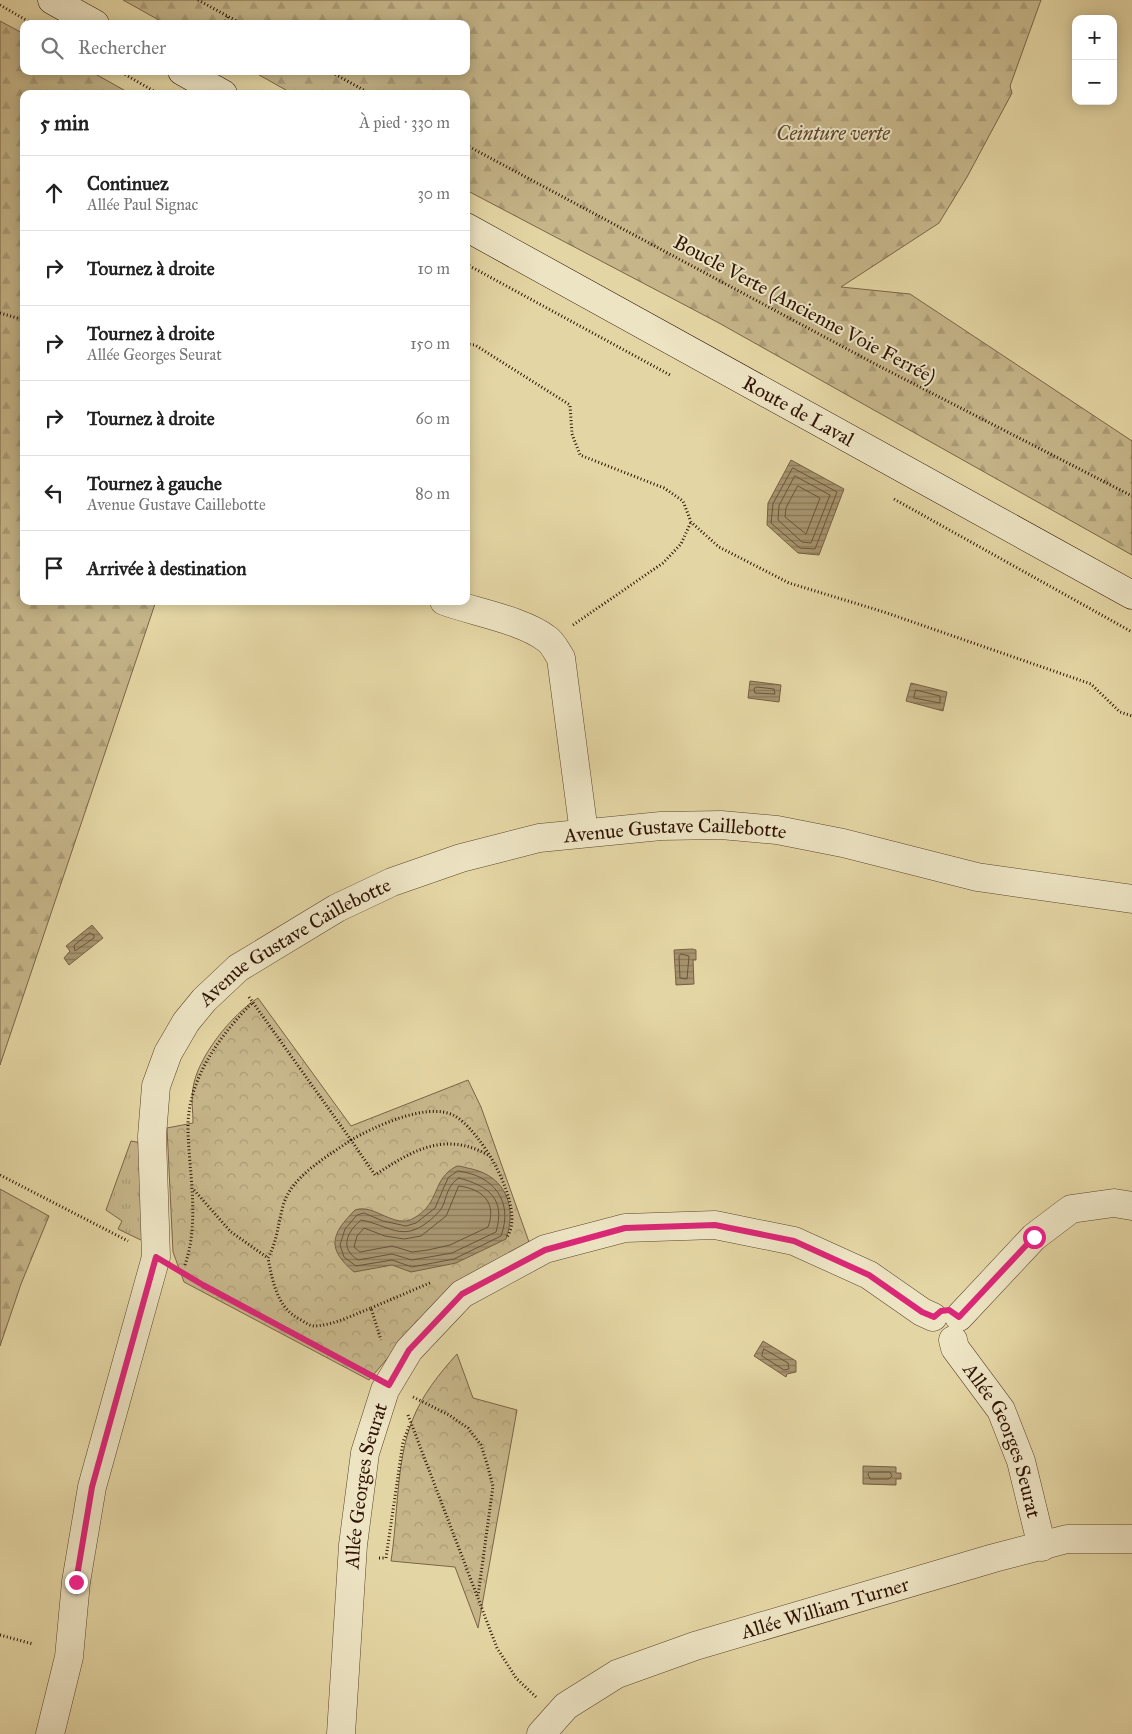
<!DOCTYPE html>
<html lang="fr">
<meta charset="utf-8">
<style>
body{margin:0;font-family:"IM FELL Great Primer",serif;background:#f6f6f6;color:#222}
.controls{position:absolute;right:15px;top:15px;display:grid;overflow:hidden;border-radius:10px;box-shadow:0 2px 12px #0003}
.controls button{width:45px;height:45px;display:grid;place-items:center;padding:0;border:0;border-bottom:1px solid #e0e0e0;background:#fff;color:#222;font:25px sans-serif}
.stop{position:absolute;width:15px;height:15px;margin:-11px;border:4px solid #db2777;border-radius:50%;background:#fff}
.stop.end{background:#db2777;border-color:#fff;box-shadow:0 1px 5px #0008}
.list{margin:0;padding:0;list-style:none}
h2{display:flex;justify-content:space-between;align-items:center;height:65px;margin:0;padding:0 20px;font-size:21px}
h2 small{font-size:16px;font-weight:400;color:#767676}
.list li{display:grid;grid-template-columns:32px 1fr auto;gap:15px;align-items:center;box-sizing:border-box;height:75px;padding:0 20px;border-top:1px solid #e0e0e0}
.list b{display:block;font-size:19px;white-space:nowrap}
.list p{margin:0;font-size:16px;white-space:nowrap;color:#767676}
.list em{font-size:16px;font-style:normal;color:#767676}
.icon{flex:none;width:28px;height:28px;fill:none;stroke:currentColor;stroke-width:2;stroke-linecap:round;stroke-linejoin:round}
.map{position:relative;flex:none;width:1132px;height:1734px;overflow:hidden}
.search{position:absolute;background:#fff;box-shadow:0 2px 12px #0003;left:20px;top:20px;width:450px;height:55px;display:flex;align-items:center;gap:12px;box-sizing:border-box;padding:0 18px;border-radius:10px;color:#767676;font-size:19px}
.panel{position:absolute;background:#fff;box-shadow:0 2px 12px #0003;left:20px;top:90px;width:450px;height:515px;border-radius:10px}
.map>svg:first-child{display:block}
.grass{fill:url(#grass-tufts);stroke:#7a6446}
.forest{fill:url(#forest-firs);stroke:#7a6446}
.park{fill:url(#park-crowns);stroke:#7a6446}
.water{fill:url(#water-rules);stroke:#766044}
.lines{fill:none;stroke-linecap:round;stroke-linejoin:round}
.shore{stroke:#6a5439;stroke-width:1}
.street-casing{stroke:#5c442c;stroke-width:29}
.secondary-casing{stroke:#2f1304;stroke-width:29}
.path{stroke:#2f1304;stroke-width:3;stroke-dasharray:1 2.5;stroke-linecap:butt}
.street{stroke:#ede4c4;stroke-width:28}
.secondary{stroke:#ede4c4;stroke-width:28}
.route{stroke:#db2777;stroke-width:6}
.labels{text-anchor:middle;stroke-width:4;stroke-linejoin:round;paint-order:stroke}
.park-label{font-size:20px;font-style:italic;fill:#5c442c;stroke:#ede4c4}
.street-label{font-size:20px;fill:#2f1304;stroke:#ede4c4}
</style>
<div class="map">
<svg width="1132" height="1734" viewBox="0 0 1132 1734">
<defs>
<pattern id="grass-tufts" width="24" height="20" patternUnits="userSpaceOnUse" patternTransform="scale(1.25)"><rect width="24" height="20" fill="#c5b589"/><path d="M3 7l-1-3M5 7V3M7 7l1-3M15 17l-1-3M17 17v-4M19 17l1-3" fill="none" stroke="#aa9b75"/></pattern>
<pattern id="forest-firs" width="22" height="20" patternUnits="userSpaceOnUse" patternTransform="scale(1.25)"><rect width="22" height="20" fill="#c5b589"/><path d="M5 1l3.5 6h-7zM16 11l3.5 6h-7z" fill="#aa9b75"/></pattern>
<pattern id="park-crowns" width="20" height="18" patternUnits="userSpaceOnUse" patternTransform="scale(1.25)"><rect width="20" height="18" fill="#c5b589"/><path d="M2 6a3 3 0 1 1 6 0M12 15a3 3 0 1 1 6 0" fill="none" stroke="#aa9b75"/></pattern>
<pattern id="water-rules" width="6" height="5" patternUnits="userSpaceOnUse" patternTransform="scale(1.25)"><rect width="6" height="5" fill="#a6946e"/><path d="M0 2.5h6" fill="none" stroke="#887858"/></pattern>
</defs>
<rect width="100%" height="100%" fill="#e4d6a4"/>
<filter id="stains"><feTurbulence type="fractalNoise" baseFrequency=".004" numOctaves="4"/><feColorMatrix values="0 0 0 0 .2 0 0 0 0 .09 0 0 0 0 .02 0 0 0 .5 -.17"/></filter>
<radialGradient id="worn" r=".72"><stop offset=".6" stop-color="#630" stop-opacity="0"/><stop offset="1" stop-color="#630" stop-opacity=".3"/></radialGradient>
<!-- grass -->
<path class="grass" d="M 131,1141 L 142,1143 L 145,1242 L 118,1229 L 122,1221 L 106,1210 Z"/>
<!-- forest -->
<path class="forest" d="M 123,0 L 1041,0 L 1010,86 L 1012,93 L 967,177 L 939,223 L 841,287 L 910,294 L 1132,441 L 1132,555 L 719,323 L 466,190 L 466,94 L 293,94 L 252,71 L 466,71 L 466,24 L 166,24 Z
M 0,21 L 24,34 L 24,71 L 90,71 L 131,94 L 24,94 L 24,601 L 156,601 L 0,1065 Z
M 0,1189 L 49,1216 L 21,1284 L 0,1346 Z"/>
<!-- park -->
<path class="park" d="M 258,998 L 351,1126 L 468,1080 L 481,1107 L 529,1242 L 468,1275 L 419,1321 L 369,1380 L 184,1282 L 173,1252 L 167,1128 L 193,1123 C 193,1112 191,1099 193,1088 C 197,1058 232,1014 258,998 Z
M 457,1354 L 473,1398 L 517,1410 L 478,1628 L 455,1567 L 391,1561 C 398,1517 396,1462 412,1421 C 422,1395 439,1374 457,1354 Z"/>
<!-- water -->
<path class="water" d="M 791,460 L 844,489 L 819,555 L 798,553 L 767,525 L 768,503 Z
M 750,681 L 781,685 L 779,702 L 748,698 Z
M 911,683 L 947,692 L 943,711 L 906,701 Z
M 92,925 L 103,938 L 69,965 L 64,958 L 70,951 L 66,946 Z
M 692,949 L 696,950 L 696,960 L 693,960 L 694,984 L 676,985 L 674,950 Z
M 457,1166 C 462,1166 466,1168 472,1169 C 506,1177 517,1207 506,1239 L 456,1263 L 411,1272 L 392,1265 L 354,1272 C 327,1249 330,1235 355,1210 C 374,1203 395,1230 414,1218 C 441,1203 431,1179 457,1166 Z
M 763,1341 L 796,1361 L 796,1372 L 787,1374 L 786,1377 L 754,1356 Z
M 863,1466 L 896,1467 L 896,1473 L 901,1473 L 901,1479 L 896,1479 L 896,1485 L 863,1484 Z"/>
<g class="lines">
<!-- shore -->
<path class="shore" d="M 793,468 L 837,492 L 815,549 L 800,548 L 771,523 L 773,504 Z
M 795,476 L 830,495 L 811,543 L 802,542 L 778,520 L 779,506 Z
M 798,486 L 820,498 L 806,534 L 785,517 L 786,508 Z
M 757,687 L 774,689 L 775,694 L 755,693 L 754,689 Z
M 916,690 L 940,696 L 940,703 L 914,698 Z
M 90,933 L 94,935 L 94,938 L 75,951 L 74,946 Z
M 681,954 L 689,956 L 687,979 L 680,978 L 679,957 Z
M 458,1171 C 493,1175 514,1201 501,1236 L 454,1259 L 412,1267 L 392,1260 L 356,1266 L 344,1257 L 340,1245 L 345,1229 L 357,1215 L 364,1213 L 383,1221 L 406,1226 L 416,1223 L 435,1208 L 448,1178 Z
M 459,1178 C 488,1186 506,1198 496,1232 L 452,1253 L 412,1260 L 392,1254 L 358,1260 C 339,1248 347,1232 361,1220 C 389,1225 402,1243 429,1221 C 436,1215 441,1211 444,1203 C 447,1193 450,1183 459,1178 Z
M 459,1186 C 483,1189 497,1203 488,1227 L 450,1245 L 428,1250 L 412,1252 L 392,1246 L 360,1252 L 354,1247 L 357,1236 L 364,1228 L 385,1236 L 404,1239 L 421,1236 L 446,1216 Z
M 764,1349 L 788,1363 L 789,1369 L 784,1370 L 762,1356 Z
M 870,1472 L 890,1472 L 892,1476 L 889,1479 L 870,1479 L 868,1474 Z"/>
<defs>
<g id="street">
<path d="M 444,601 C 474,612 523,620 547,639 C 553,643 557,652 561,658 L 584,833"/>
<path d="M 959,1317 L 1034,1237 L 1071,1209 L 1114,1203 L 1132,1206"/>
<path id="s1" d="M 953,1340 L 955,1348 L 1001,1410 L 1021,1461 L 1042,1547"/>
<path id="s2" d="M 50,1734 L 69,1657 L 76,1582 L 92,1487 L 156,1257 L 152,1136 L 156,1086 L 168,1053 L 186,1022 L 204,1000 L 238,968 L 337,908 L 392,882 L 461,858 L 539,838 L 661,826 L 721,825 L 777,830 L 843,843 L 977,877 L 1132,899"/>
<path id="s3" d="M 341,1734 L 353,1545 L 365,1453 L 385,1390 L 409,1350 L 462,1294 L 545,1249 L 625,1228 L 715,1225 L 794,1241 L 869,1275 L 922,1312 L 933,1317"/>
<path id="s4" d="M 541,1734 L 566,1706 L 617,1674 L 695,1646 L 994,1558 L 1067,1539 L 1132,1539"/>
</g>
<g id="secondary">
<path d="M 52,0 L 95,24"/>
<path d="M 182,71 L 223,94"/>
<path id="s5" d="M 466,227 L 1132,595"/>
</g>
</defs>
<!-- street casing -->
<use href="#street" class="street-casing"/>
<!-- secondary casing -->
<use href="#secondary" class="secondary-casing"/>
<!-- path -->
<path class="path" d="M 198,0 L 242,24
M 0,5 L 33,24
M 224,24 L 228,16
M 119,71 L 159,94
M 329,71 L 371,94
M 466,145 L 877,365 L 1132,496
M 466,264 L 670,375
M 0,313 L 24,320
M 466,344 L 475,345 L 570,405 L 572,434 L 580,455 L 664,488 L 683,501 L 691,522 L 719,547 L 789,583 L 884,612 L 1091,684 L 1120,712 L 1132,716
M 894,499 L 1132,632
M 573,625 L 663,563 L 681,544 L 691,522
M 249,997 L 351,1140 C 327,1157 291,1176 283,1206 C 278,1224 277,1242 268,1258 C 273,1283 277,1308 301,1320 C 306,1323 310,1326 315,1326 C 334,1325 353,1315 371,1308 L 381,1340
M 488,1155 C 445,1131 413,1150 375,1175 L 351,1140 C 374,1127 426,1102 453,1115 C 481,1129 527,1209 507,1237
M 0,1175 L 128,1241
M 194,1190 L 231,1232 L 268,1258
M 185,1265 C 200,1220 189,1175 188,1129 C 187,1080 220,1035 253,1002
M 181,1272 L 365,1371
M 371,1308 L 432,1282
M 413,1397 L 449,1415 L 468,1428 L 481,1445 L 487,1464 L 493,1486 L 478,1596
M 408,1415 L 497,1648 L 516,1678 L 537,1698
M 379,1558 L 386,1558 L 403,1442 L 410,1424
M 0,1635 L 33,1644"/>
<!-- street -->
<use href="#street" class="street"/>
<!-- secondary -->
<use href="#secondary" class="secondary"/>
</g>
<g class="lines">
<!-- route -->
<path class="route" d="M 76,1582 L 92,1487 L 156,1257 L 203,1285 L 389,1385 L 409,1350 L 462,1294 L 545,1250 L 625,1228 L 715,1225 L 794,1241 L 869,1275 L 922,1312 L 934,1317 L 941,1311 L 949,1310 L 959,1317 L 1034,1237"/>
</g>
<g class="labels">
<!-- park labels -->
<g class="park-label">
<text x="833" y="140">Ceinture verte</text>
</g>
<!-- street labels -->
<g class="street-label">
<text transform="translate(805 309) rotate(28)" y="7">Boucle Verte (Ancienne Voie Ferrée)</text>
<text dy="7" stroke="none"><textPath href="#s5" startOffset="380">Route de Laval</textPath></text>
<text dy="7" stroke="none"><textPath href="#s2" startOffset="1274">Avenue Gustave Caillebotte</textPath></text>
<text dy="7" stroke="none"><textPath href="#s2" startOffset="869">Avenue Gustave Caillebotte</textPath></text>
<text dy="7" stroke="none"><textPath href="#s1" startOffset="114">Allée Georges Seurat</textPath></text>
<text dy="7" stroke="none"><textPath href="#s3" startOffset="250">Allée Georges Seurat</textPath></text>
<text dy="7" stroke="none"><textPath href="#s4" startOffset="316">Allée William Turner</textPath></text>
</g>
</g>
<rect width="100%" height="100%" filter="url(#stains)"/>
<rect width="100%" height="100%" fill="url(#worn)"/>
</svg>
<div class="controls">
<button>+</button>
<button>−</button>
</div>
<div class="stop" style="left:1034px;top:1237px"></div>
<div class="stop end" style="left:76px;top:1582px"></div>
<div class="search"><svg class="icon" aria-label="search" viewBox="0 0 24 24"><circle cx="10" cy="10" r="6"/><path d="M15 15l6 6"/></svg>Rechercher</div>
<section class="panel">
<h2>5 min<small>À pied · 330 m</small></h2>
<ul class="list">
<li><svg class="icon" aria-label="ahead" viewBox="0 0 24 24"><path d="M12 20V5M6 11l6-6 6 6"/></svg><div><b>Continuez</b><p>Allée Paul Signac</p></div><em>30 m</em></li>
<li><svg class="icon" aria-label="right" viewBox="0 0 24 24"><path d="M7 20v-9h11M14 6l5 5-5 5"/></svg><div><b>Tournez à droite</b></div><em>10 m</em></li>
<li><svg class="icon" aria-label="right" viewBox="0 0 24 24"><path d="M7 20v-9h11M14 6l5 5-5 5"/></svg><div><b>Tournez à droite</b><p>Allée Georges Seurat</p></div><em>150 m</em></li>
<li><svg class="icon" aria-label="right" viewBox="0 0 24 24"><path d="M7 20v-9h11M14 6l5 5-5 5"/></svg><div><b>Tournez à droite</b></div><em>60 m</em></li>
<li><svg class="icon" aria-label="left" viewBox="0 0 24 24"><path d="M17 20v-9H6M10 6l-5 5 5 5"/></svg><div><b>Tournez à gauche</b><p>Avenue Gustave Caillebotte</p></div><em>80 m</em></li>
<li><svg class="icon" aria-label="arrive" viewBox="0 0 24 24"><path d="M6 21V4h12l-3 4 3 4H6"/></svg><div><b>Arrivée à destination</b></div></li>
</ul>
</section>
</div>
